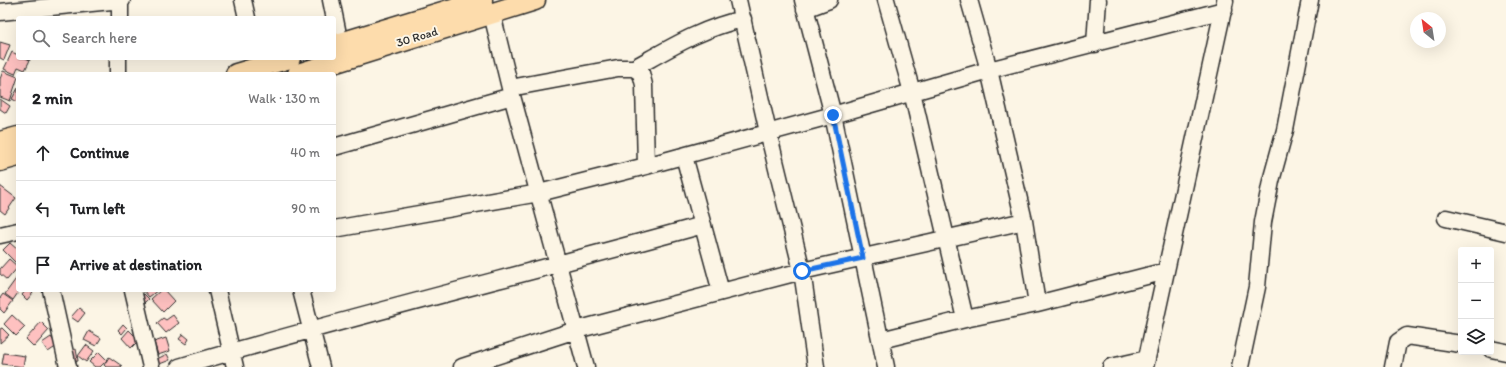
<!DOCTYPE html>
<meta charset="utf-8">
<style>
body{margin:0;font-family:Itim,sans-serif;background:#f2f2f2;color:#202124}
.controls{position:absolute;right:12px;bottom:12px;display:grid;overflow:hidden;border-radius:4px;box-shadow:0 4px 16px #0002}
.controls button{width:36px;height:36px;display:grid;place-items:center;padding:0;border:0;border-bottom:1px solid #e0e0e0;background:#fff;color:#202124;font:20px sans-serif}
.compass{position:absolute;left:1410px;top:12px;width:36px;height:36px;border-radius:50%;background:#fff;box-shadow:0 4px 16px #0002;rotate:330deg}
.stop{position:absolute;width:12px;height:12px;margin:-9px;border:3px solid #1a73e8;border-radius:50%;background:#fff}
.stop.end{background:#1a73e8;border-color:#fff;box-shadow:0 1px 4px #0008}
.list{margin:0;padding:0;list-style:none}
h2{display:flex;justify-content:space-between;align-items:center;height:52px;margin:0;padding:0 16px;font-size:17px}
h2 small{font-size:13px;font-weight:400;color:#757577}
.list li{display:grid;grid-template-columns:26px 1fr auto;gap:12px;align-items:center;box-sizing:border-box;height:56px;padding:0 16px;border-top:1px solid #e0e0e0}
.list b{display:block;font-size:15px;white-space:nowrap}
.list em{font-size:13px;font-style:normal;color:#757577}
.icon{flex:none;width:22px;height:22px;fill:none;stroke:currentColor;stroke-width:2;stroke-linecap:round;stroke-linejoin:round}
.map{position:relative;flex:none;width:1506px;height:367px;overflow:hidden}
.search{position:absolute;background:#fff;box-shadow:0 4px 16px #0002;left:16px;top:16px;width:320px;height:44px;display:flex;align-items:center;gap:10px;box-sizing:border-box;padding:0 14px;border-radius:4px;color:#757577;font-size:15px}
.panel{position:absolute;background:#fff;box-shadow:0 4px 16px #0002;left:16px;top:72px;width:320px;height:220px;border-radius:4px}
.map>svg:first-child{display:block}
.building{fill:#fec1c0;stroke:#2b2b2b}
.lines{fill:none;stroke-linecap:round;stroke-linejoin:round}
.minor-casing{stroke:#2b2b2b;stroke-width:19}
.major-casing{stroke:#2b2b2b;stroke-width:23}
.minor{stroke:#fcf5e5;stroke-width:16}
.major{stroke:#fddcac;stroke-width:20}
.route{stroke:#1a73e8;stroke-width:5}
.labels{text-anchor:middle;stroke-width:4;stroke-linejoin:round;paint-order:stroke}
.street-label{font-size:12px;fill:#2b2b2b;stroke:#fcf5e5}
</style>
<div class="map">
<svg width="1506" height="367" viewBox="0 0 1506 367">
<rect width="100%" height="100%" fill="#fcf5e5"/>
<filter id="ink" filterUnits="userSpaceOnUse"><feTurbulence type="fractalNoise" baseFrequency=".025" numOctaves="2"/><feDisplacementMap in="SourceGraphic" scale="8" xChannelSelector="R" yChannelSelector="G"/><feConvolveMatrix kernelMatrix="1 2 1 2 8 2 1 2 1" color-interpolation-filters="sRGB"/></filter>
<g filter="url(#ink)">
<!-- building -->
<path class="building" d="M 0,42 L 10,45 L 4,60 L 0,58 Z
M 12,52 L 18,55 L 18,58 L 25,58 L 30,60 L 25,70 L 18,67 L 15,74 L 4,69 Z
M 3,71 L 18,77 L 10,101 L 0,97 L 0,79 Z
M 18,88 L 18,102 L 12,99 Z
M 0,99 L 10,106 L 6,113 L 0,109 Z
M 0,186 L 16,198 L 5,214 L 0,210 Z
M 10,243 L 18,250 L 18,261 L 16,263 L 3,250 Z
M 9,259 L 18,267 L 7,280 L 0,274 L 0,269 Z
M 18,276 L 18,290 L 20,290 L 13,300 L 5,294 Z
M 26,290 L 29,290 L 33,293 L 27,300 L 22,295 Z
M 143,290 L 158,290 L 149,297 Z
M 161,290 L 164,290 L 174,301 L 163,312 L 151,299 Z
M 3,294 L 13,301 L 4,313 L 0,309 L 0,298 Z
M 144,294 L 149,299 L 145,303 L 140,298 Z
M 79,308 L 85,313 L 78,322 L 71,317 Z
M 12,315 L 25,327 L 16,336 L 4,324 Z
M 173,315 L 179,323 L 166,333 L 157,323 L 163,318 L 166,320 Z
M 41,322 L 49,330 L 34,347 L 26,339 Z
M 123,324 L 127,328 L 122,334 L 118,330 Z
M 2,328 L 9,335 L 0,343 L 0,329 Z
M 129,330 L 139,340 L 131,348 L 122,338 Z
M 89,331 L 101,338 L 96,346 L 84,340 Z
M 183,334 L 189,339 L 186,344 L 179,339 Z
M 51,337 L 57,346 L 48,352 L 42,343 Z
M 166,338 L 170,351 L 158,355 L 154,342 Z
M 86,345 L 94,351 L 86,362 L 78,356 Z
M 76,349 L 78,361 L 73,362 L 71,350 Z
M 99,352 L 107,360 L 100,367 L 95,367 L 89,362 Z
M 4,353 L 25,356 L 23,367 L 2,364 Z
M 167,354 L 170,360 L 157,365 L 155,360 Z
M 109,357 L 122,366 L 121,367 L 106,367 L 104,365 Z"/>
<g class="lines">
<defs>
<path id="minor" d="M 243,0 L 247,18
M 331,0 L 340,44
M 738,0 L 768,132 L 802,271 L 816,367
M 803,0 L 833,115 L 886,367
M 886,0 L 912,92 L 965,319
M 969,0 L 989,70 L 1024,221 L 1037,304
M 805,9 L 829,0
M 0,12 L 122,0
M 492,14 L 512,96 L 586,367
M 120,18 L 120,0
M 1095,44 L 1098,0
M 634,68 C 670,48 702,28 743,19
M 118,74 L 118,58
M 510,88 L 618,68 L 634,68 L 641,73 L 644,85 L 646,166
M 334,147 L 512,96
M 684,156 L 721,292
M 1446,218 L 1506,232
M 334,229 L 539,193 L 646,166 L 833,115 L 989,70 L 1224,10
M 0,235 L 18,231
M 51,290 L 68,367
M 133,290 L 151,367
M 217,290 L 235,367
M 301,290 L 321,367
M 881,340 L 965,319 L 1037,304 L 1166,271
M 1491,349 L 1506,352
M 179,367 C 353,316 529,273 703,225
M 462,367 L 576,330 L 802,271 L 1024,221
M 1111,367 L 1147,359
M 1145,367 L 1225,1
M 1240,367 L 1257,287 L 1263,222 L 1271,181 L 1285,130 L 1310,0
M 1393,367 L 1398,342 L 1407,336 L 1461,344"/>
<path id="major" d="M 334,45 L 482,0
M 236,74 L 290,58
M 298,74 L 535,0
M 0,142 L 18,137
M 0,161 L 18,156"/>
</defs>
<!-- minor casing -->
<use href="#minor" class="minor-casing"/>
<!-- major casing -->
<use href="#major" class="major-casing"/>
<!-- minor -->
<use href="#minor" class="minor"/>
<!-- major -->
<use href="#major" class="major"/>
</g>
</g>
<g class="lines" filter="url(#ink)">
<!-- route -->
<path class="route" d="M 802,271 L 863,258 L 833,115"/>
</g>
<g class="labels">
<!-- street labels -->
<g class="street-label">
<text transform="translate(417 37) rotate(-17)" y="4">30 Road</text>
</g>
</g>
</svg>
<div class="controls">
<button>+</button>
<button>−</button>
<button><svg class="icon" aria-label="layers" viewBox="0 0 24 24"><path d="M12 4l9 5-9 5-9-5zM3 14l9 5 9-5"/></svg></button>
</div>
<svg class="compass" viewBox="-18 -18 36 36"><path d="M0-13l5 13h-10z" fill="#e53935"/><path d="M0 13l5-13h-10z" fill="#757577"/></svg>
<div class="stop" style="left:802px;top:271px"></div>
<div class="stop end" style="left:833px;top:115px"></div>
<div class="search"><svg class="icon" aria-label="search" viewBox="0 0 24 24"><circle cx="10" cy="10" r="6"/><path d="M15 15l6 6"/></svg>Search here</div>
<section class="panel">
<h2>2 min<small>Walk · 130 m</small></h2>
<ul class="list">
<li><svg class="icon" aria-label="ahead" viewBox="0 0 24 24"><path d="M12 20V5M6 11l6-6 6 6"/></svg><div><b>Continue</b></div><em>40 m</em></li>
<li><svg class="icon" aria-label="left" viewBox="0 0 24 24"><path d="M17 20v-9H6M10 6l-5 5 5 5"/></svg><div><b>Turn left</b></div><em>90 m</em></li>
<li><svg class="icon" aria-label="arrive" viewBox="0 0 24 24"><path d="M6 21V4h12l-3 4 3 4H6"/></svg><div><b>Arrive at destination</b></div></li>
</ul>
</section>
</div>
